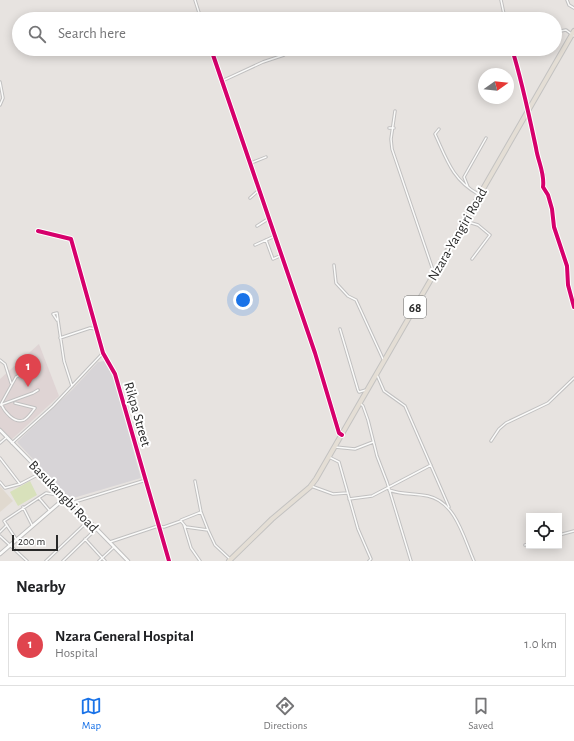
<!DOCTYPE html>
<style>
body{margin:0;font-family:"Alegreya Sans",sans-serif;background:#f6f6f6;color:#202124}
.controls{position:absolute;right:12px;bottom:12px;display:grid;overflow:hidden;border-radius:0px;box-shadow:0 2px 10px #0003}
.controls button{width:36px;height:36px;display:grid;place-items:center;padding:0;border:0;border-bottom:1px solid #e0e0e0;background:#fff;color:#202124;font:20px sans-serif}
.compass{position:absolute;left:478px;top:68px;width:36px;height:36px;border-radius:50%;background:#fff;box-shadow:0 2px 10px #0003;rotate:75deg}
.scale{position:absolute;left:12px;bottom:10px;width:46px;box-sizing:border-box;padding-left:4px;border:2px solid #292929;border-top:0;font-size:11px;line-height:14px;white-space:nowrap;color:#292929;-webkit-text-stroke:3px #fff;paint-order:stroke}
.you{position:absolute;left:243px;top:300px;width:14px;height:14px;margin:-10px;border:3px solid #fff;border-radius:50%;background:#1a73e8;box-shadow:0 0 0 6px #1a73e833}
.badge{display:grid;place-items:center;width:26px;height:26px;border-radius:50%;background:#1a73e8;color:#fff;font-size:13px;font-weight:700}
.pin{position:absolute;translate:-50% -33px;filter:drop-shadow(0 1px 2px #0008)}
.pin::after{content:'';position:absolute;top:21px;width:14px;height:12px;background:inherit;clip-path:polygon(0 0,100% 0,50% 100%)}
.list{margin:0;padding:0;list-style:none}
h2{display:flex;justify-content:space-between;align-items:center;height:52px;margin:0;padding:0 16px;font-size:17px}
h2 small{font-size:13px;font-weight:400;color:#757577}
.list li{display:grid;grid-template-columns:26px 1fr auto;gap:12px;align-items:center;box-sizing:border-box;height:64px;margin:0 8px 8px;padding:0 8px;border:1px solid #e0e0e0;border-radius:0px}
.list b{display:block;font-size:15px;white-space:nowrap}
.list p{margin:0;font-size:13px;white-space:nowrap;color:#757577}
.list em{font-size:13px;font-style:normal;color:#757577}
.icon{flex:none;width:22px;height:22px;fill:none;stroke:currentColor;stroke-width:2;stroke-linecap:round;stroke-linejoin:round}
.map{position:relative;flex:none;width:574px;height:561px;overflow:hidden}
.search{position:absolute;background:#fff;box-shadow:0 2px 10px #0003;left:12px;right:12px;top:12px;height:44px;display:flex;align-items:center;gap:10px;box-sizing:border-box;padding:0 14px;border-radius:22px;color:#757577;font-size:15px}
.sheet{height:124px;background:#fff}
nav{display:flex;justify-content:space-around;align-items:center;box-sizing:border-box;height:56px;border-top:1px solid #e0e0e0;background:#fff;font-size:11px;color:#757577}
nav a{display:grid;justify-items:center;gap:2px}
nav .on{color:#1a73e8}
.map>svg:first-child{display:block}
.industrial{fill:#d7d4d7}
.education{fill:#e0d9cf}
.medical{fill:#dfd4d4}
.pitch{fill:#d8e1bb}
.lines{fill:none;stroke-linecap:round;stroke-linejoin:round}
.minor-casing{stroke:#c1c0c0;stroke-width:3.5}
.tertiary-casing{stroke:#c1c0c0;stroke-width:4.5}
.primary-casing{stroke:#c3c2c1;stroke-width:6}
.minor{stroke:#fbfbfa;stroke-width:1.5}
.tertiary{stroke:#fbfbfa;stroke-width:2.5}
.primary{stroke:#e4ded5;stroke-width:4}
.cycleway-casing{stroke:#fff;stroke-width:6}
.cycleway{stroke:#d6006c;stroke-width:4}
.labels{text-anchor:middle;stroke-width:4;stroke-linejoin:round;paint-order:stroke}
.shield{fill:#fff;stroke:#696969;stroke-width:1}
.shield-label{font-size:13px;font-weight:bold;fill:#292929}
.street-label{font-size:14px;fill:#292929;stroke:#fff}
</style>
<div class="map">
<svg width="574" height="561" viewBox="0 0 574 561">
<rect width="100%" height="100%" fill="#e7e3e0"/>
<!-- industrial -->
<path class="industrial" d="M 104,361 L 113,377 L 141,478 L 70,499 L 17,442 L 72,390 L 98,362 Z"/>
<!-- education -->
<path class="education" d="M 0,486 L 13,501 L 0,512 Z"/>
<!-- medical -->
<path class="medical" d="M 39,344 L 59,396 L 11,440 L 0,429 L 0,379 Z"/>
<!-- pitch -->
<path class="pitch" d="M 30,481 L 37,495 L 18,506 L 10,492 Z"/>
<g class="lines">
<defs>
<path id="minor" d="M 195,0 L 201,19
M 501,0 L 505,19
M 567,0 L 569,5 L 574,8
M 555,32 L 566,30 L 574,36
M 211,49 L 315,353 L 341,435
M 512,49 L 528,109
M 222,81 L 263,62 L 284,55 L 285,49
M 0,82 L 3,98 L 0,105
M 395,111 L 391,139 L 392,149 L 434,273
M 529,113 L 537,154 L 544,175 L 543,187 L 548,195 L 552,209 L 554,227 L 567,266 L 568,285 L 574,307
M 389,128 L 394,128
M 439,129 L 435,134 C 447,160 452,179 478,194
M 251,163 L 266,157
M 468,187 L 464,177 L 486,138
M 250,198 L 259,190
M 465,221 L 478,225 L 490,235 L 472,259
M 257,226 L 268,219
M 38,231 L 71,239 L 103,353 L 115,374 L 169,561
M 266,240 L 273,259 L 282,255
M 255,245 L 275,236
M 334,265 L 336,283 L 348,296 L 356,300 L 383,359
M 57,320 L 53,314 L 57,313 L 64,361 L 72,386
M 340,329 L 358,390 L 359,392 L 366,390
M 60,338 L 90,328 L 96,329
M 0,360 L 5,364 L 11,383
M 25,372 L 16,377 L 1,404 C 4,411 14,424 24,420 C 28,418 32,412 35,408
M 377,375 L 384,391 L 405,406 L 449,507
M 15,403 L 35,408
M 360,403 L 363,406 L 368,420 L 377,456 L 387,482 L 411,561
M 0,405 L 33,393 L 38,390
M 491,441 L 499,429 L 506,423 L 548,403 L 574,378
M 0,443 L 7,437
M 12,443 L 53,406 L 103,353
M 335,447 L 355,449 L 373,442
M 329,457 L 339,462 L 358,529 L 371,559 L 369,561
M 0,458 L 20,484
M 195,481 L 201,512 L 208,530
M 0,482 L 5,488 L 20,484 L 41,473
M 311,486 L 333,494 L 347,493
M 389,490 C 402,495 415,493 428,496 C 456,502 464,539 474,561
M 39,498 L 50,511
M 349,499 L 372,496 L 431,465
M 71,503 L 146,480
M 23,507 L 32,525
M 181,521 L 181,520 L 201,512
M 184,525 L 191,548 L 200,561
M 0,532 L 7,525
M 559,535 L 574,531
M 0,536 L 27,561
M 16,539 L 4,521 L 46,493 L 64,496
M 85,539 L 105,561
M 110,542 L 158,526 L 164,527 L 181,521 L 186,527 L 208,530 L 215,545 L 230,559
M 525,545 L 529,544
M 46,561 L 88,521
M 63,561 L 96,529
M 99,561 L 114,547"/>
<path id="tertiary" d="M 0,430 L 128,561
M 0,554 L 65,498"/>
<path id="primary" d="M 229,561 L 272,519 L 310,487 L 316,479 L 574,31"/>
</defs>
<!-- minor casing -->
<use href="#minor" class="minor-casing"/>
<!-- tertiary casing -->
<use href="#tertiary" class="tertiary-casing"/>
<!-- primary casing -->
<use href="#primary" class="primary-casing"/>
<!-- minor -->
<use href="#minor" class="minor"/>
<!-- tertiary -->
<use href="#tertiary" class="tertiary"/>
<!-- primary -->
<use href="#primary" class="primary"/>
<defs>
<path id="cycleway" d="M 211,49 L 315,353 L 339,433 L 342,435
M 512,49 C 522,81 529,115 536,148 C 538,162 545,173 543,187 L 548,195 L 552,209 L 554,227 L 567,266 L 568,285 L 574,307
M 38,231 L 71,239 L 103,353 L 115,374 L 169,561"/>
</defs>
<!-- cycleway casing -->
<use href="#cycleway" class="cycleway-casing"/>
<!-- cycleway -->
<use href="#cycleway" class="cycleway"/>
</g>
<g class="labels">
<!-- shield labels -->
<rect class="shield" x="404" y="296" width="22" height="22" rx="3"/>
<g class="shield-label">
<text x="415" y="312">68</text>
</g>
<!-- street labels -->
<g class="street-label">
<text transform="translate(457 234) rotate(-60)" y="5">Nzara-Yangiri Road</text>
<text transform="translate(138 414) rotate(74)" y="5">Rikpa Street</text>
<text transform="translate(64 496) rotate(46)" y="5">Basukangbi Road</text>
</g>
</g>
</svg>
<div class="controls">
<button><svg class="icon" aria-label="locate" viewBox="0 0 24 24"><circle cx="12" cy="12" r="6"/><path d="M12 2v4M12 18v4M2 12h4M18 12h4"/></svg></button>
</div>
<svg class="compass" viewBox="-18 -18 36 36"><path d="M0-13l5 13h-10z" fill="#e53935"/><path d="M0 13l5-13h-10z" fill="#757577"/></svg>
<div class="scale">200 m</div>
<div class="you"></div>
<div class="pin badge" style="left:28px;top:387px;background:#e0444e">1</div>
<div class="search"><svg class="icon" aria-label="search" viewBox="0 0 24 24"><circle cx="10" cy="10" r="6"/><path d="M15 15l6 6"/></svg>Search here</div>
</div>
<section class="sheet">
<h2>Nearby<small></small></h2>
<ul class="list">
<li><span class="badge" style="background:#e0444e">1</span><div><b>Nzara General Hospital</b><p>Hospital</p></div><em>1.0 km</em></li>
</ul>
</section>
<nav>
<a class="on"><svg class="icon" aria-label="map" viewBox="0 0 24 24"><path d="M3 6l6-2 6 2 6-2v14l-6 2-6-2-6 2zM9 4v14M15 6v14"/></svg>Map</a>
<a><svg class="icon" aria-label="directions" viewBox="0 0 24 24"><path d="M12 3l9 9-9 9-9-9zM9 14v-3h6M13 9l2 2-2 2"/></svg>Directions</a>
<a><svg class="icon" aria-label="saved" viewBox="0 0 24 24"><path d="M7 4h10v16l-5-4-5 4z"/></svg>Saved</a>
</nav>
